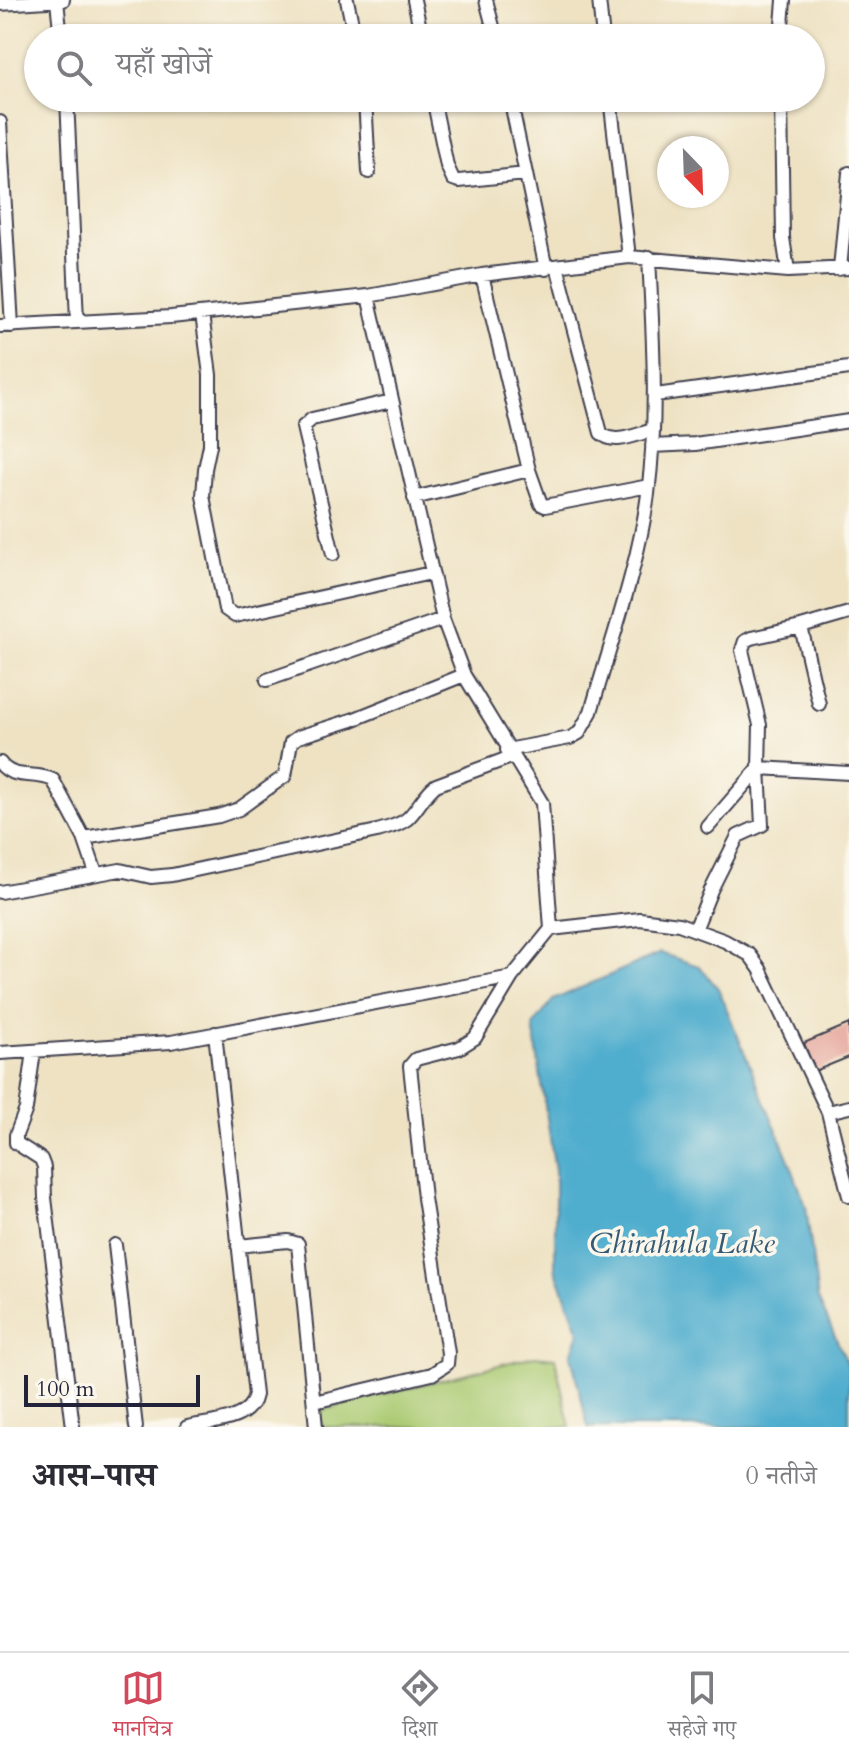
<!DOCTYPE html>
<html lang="hi">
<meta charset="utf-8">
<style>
body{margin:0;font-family:Cardo,"Noto Serif Devanagari",serif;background:#f2f2f3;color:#2b2b33}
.compass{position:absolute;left:657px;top:136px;width:72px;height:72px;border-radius:50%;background:#fff;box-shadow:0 2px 6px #0004;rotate:157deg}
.scale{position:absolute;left:24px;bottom:20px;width:176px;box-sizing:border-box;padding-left:8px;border:4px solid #22223b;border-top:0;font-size:22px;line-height:28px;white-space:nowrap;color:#22223b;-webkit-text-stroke:6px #fbf7ec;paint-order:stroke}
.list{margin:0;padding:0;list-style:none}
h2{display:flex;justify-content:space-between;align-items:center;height:104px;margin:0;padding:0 32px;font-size:34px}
h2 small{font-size:26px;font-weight:400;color:#7c7c81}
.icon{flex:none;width:44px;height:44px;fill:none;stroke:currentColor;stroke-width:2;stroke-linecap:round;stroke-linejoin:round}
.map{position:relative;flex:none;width:849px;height:1427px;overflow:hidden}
.search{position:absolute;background:#fff;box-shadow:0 2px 6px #0004;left:24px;right:24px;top:24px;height:88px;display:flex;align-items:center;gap:20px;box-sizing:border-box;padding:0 28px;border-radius:44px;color:#7c7c81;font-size:30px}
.sheet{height:224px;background:#fff}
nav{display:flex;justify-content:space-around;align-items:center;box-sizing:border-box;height:112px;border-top:2px solid #e1e1e2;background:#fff;font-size:22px;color:#7c7c81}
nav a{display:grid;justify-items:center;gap:4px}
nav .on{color:#d1495b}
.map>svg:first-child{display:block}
.green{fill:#aaca72;stroke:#667656;stroke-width:2}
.water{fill:#50adce;stroke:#396884;stroke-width:2}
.building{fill:#e49f94}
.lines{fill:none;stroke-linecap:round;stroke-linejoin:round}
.street-casing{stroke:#413f4f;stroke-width:16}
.street{stroke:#fff;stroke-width:12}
.labels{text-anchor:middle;stroke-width:7;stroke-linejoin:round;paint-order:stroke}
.water-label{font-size:30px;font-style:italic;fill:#345a76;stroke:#fbf7ec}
</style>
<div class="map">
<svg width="849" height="1427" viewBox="0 0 849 1427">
<rect width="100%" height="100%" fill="#fbf7ec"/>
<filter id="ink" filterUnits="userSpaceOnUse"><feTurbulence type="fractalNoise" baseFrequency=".0125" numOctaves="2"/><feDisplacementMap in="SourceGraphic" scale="16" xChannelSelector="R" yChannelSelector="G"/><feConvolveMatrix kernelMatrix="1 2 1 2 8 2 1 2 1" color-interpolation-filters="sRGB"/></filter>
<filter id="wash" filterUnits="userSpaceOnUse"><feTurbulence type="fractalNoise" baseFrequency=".006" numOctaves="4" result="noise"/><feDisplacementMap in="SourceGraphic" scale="32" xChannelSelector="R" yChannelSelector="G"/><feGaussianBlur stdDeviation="1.8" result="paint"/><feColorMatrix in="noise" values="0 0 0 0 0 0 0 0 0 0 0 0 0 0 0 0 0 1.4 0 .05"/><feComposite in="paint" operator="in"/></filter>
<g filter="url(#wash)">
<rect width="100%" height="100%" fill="#eee2c3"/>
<!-- green -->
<path class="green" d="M 534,1356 L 555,1358 L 570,1427 L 322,1427 L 319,1411 Z"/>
<!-- water -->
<path class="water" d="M 660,953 L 699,966 L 718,988 L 789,1160 L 806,1206 L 818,1299 L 849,1367 L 849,1427 L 588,1427 L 571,1355 L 579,1332 L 555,1268 L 555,1171 L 533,1026 L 553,1000 Z"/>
<g id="blocks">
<!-- building -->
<path class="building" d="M 849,1024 L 849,1057 L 815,1071 L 804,1043 Z"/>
</g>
</g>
<g filter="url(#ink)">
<use href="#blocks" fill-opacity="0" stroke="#413f4f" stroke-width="2"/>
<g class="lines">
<defs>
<path id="street" d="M 347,0 L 355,38
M 414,0 L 422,38
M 486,0 L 496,38
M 599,0 L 603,38
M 57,1 L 61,38
M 0,4 L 63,0
M 781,38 L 784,0
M 67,98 L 77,321
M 365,98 L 369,172
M 433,98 L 447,166 L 453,179 L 459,181 L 526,174
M 510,98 L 546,269
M 610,98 L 629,257
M 781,98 L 783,238 L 788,271
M 0,122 L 12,326
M 557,266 L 601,433 C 614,446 637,434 653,430
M 840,269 L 849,173
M 202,314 L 210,375 L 210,445 L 205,469 L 203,496 L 225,609 L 235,616 L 431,573
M 0,326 L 171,317 L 368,296 L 482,275 L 629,257 L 788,271 L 849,268
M 656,395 L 849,368
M 652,446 L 695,444 L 849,421
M 529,470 L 541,504 L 545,506 L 649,486
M 414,498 L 529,470 L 482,275
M 333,554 L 303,427 L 312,419 L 392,401
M 801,627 L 751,638 L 745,641 L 742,650 L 760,725 L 759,768 L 849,773
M 267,680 L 443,619
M 819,704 L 801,627 L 849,613
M 507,750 L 570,738 L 579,733 L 591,712 C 611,641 638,568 648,494 C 658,415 653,337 649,257
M 0,763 C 13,781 35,771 53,780 L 84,838 L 96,873
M 708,827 L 759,768
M 84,838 L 219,816 L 239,809 L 285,776 L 291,742 L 298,737 L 352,720 L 464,675
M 0,892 L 120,870 L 151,877 L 172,875 L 377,831 C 387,828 398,826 407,819 C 418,809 424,794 436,785 L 511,757
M 551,929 L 640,919 L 679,924 L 725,941 L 750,955 L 760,969 L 828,1112
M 695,930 L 711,890 L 738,836 L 762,825 L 759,768
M 34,1051 L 26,1109 L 16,1135 L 16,1143 L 41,1159 L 44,1167 L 45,1198 L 73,1427
M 0,1053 L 171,1042 L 512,977
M 849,1107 L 828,1112 L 849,1196
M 115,1245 L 136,1427
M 238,1246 L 288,1241 L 298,1244 L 316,1427
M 314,1402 L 432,1374 L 447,1364 L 448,1353 L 424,1198 L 410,1066 L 416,1059 L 459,1048 L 475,1038 L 512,977 L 551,929 L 542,803 L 464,675 L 443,619 L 368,296
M 187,1427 C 209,1422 250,1422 255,1395 L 215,1033"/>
</defs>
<!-- street casing -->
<use href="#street" class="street-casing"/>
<!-- street -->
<use href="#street" class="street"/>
</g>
</g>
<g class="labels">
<!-- water labels -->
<g class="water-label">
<text x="682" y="1253">Chirahula Lake</text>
</g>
</g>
</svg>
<svg class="compass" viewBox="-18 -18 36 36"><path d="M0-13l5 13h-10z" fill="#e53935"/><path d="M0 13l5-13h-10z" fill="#7c7c81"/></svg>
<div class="scale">100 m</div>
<div class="search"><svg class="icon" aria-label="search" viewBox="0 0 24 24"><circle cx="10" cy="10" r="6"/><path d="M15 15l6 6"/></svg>यहाँ खोजें</div>
</div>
<section class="sheet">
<h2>आस-पास<small>0 नतीजे</small></h2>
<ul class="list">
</ul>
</section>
<nav>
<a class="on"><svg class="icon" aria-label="map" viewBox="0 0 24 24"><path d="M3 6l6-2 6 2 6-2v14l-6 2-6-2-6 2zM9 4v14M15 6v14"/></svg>मानचित्र</a>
<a><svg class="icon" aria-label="directions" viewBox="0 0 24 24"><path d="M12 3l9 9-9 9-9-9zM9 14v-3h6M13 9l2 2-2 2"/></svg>दिशा</a>
<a><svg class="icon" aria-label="saved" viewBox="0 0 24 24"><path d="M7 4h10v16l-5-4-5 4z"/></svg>सहेजे गए</a>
</nav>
